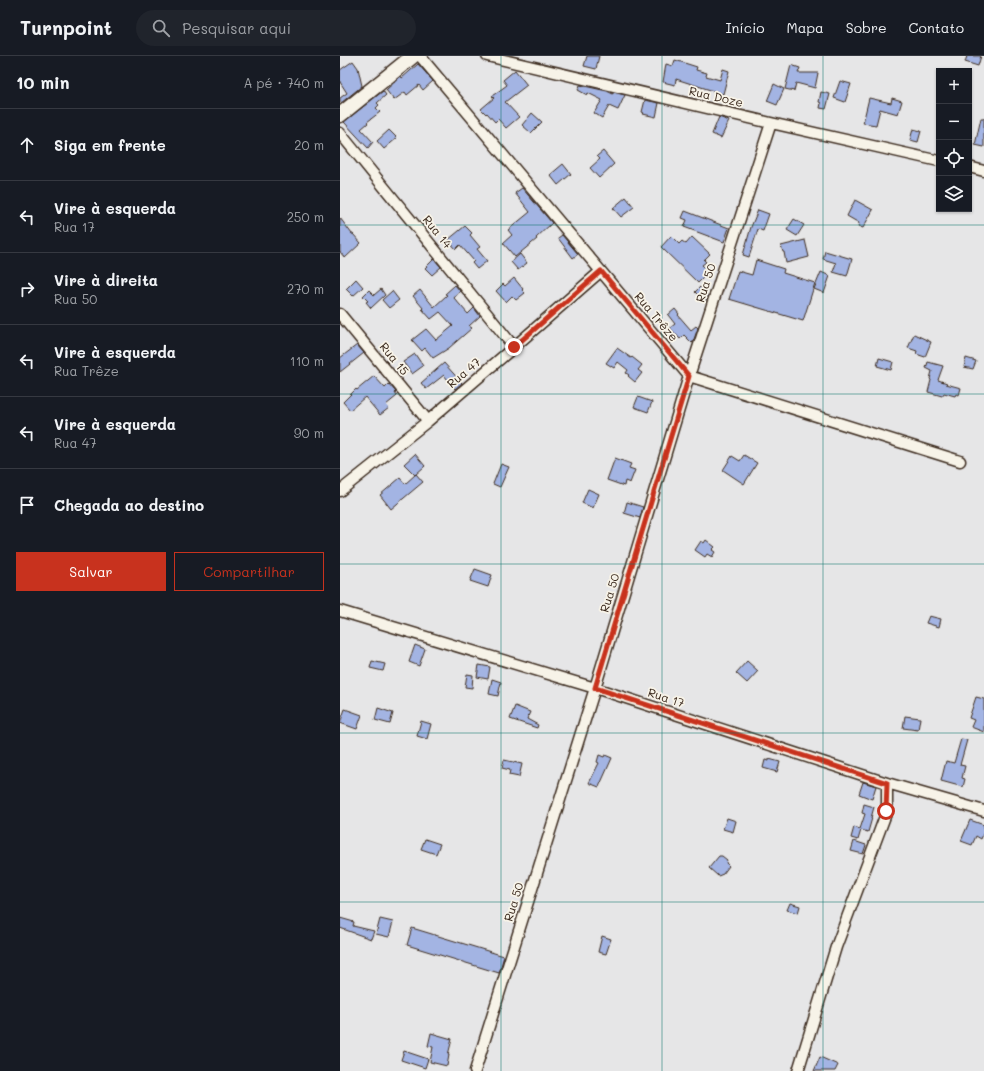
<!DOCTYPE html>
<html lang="pt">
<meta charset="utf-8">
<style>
body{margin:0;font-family:Mali,sans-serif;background:#20242c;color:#f1f3f6}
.controls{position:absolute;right:12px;top:12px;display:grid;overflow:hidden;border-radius:0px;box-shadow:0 1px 3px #0004}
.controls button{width:36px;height:36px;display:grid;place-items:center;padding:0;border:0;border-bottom:1px solid #363941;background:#171b24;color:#f1f3f6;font:20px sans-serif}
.stop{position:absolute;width:12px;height:12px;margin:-9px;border:3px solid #c8321e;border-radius:50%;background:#fff}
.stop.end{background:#c8321e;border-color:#fff;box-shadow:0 1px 4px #0008}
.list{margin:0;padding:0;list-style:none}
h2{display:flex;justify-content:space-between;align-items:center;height:52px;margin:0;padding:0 16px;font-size:17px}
h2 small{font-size:13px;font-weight:400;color:#9ea1a6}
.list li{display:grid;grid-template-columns:26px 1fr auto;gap:12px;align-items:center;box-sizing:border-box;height:72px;padding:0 16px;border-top:1px solid #363941}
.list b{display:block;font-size:15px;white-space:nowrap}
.list p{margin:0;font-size:13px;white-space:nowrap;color:#9ea1a6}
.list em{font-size:13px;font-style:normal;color:#9ea1a6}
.actions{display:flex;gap:8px;padding:12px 16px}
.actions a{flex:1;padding:9px 0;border:1px solid #c8321e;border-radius:0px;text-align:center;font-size:14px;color:#c8321e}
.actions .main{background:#c8321e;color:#fff}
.icon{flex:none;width:22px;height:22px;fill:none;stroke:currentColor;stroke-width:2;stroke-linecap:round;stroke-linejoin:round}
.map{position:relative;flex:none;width:644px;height:1015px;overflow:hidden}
header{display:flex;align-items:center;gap:24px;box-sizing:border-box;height:56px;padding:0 20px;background:#171b24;border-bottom:1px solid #363941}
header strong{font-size:19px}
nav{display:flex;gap:22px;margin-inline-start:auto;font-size:14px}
.search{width:280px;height:36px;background:#20242c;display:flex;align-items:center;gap:10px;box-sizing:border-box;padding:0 14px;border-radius:22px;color:#9ea1a6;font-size:15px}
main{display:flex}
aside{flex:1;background:#171b24}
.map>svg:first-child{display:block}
.building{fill:#a3b4e3;stroke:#3b2a1e}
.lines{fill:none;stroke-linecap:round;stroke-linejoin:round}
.minor-casing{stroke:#3b2a1e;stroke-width:13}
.secondary-casing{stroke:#3b2a1e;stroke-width:17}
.minor{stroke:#f7f3e8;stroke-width:10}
.secondary{stroke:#f7f3e8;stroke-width:14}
.route{stroke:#c8321e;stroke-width:5}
.grid{fill:none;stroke:#0f766e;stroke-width:1;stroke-opacity:0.55}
.labels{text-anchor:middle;stroke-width:3.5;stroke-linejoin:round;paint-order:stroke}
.street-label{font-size:12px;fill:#3b2a1e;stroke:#f7f3e8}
</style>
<header>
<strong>Turnpoint</strong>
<div class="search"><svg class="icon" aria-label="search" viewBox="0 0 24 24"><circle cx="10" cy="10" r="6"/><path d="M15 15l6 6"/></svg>Pesquisar aqui</div>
<nav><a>Início</a><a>Mapa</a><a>Sobre</a><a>Contato</a></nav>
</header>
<main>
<aside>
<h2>10 min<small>A pé · 740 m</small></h2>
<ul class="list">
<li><svg class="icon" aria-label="ahead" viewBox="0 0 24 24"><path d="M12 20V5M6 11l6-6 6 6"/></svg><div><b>Siga em frente</b></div><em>20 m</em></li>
<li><svg class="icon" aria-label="left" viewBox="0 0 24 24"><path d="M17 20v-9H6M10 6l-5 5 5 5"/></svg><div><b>Vire à esquerda</b><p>Rua 17</p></div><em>250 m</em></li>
<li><svg class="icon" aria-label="right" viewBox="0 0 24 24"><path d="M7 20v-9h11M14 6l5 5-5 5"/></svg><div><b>Vire à direita</b><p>Rua 50</p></div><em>270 m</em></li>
<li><svg class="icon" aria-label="left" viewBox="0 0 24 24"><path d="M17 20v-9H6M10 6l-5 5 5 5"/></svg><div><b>Vire à esquerda</b><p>Rua Trêze</p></div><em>110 m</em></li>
<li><svg class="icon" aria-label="left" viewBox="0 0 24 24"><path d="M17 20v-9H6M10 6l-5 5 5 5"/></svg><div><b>Vire à esquerda</b><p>Rua 47</p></div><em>90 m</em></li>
<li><svg class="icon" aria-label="arrive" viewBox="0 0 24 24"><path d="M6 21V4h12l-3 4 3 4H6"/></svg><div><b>Chegada ao destino</b></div></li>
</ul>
<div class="actions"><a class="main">Salvar</a><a>Compartilhar</a></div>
</aside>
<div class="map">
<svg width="644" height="1015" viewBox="0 0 644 1015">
<rect width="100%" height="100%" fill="#e6e6e7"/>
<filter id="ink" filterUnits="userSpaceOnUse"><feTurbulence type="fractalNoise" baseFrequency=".025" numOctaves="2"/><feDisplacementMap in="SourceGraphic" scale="8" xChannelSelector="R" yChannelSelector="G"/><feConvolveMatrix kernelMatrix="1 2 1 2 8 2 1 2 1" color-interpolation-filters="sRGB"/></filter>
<g filter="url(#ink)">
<!-- building -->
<path class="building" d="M 247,0 L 259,0 L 256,13 L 244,10 Z
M 627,0 L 641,0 L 638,10 L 625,6 Z
M 335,4 L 357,11 L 356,14 L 367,17 L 366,20 L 380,24 L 383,13 L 389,15 L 383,38 L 336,23 L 335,29 L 323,26 L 326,8 L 333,10 Z
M 13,5 L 18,12 L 22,30 L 1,47 L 0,45 L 0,42 L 7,37 L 0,26 L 0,14 Z
M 78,8 L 93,25 L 83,34 L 79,29 L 67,39 L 65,36 L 54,44 L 46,34 L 61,20 L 62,22 Z
M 451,9 L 460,12 L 458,17 L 478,17 L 475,32 L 456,27 L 454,35 L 445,33 Z
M 175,14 L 187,29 L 165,46 L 179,61 L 166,72 L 158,63 L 155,66 L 147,57 L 146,58 L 141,53 L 154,42 L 152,40 L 167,29 L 163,24 Z
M 500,25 L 511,28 L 505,46 L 494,42 Z
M 434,28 L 444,33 L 437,49 L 427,45 Z
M 240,29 L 267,35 L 273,38 L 273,36 L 285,39 L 278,54 L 269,50 L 262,62 L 254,57 L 262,44 L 248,37 L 247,39 L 238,34 Z
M 43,35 L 46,39 L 37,47 L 39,49 L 36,52 L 40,56 L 27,66 L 28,67 L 21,73 L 33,86 L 28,92 L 4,66 Z
M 481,36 L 490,38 L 486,53 L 480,52 L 481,47 L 479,46 Z
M 529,42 L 551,47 L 552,42 L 562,45 L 558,58 L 540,53 L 536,69 L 523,67 Z
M 305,44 L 319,47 L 316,61 L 303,58 L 304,57 L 302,56 Z
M 192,57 L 202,66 L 191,77 L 182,69 Z
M 379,61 L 389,65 L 381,82 L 372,78 Z
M 641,62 L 644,62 L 644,91 L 635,89 Z
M 573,73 L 581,75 L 578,86 L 570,84 Z
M 49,74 L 57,82 L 44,93 L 37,85 Z
M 263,95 L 274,108 L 259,122 L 250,112 L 260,103 L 257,100 Z
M 223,108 L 231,118 L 218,129 L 210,119 Z
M 182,132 L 212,167 L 196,182 L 197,183 L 175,201 L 163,187 L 172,179 L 168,174 L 190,156 L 175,137 Z
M 286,141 L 294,151 L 281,161 L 273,152 Z
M 515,144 L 533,154 L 523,172 L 518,170 L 519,167 L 507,160 Z
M 418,154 L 429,158 L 423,175 L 418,173 L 409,201 L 403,199 L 411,171 Z
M 345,155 L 389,172 L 384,186 L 344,171 L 347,164 L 342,162 Z
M 0,162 L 12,178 L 13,178 L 21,187 L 5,202 L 0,196 Z
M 454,163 L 464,169 L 457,180 L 447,174 Z
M 125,170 L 132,177 L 130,179 L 140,191 L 137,193 L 147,205 L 137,213 L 132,207 L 134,205 L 120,189 L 116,193 L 108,184 Z
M 222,179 L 238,198 L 233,202 L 218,182 Z
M 331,180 L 339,188 L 342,185 L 346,188 L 352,181 L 370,198 L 364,204 L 366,206 L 362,209 L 369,216 L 358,227 L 321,191 Z
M 465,184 L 469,201 L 446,207 L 444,196 L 443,196 L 441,190 Z
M 485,195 L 512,203 L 507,220 L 493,216 L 496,207 L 483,203 Z
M 180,198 L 187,207 L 178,214 L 171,206 Z
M 94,203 L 101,211 L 92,219 L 85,212 Z
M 416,204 L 444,213 L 443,217 L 475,227 L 463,265 L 389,243 L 398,215 L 412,219 Z
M 481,216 L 490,220 L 484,237 L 474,233 Z
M 174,222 L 183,233 L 182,234 L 185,237 L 176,244 L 172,240 L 166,246 L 156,235 L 163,228 L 165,230 Z
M 16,223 L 23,231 L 13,240 L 6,233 Z
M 115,229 L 120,235 L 114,242 L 128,258 L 134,252 L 140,260 L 129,270 L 132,272 L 109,292 L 93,302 L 85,292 L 82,295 L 72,284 L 86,273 L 96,284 L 113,270 L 100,256 L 91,263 L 82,253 L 83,252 L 73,240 L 80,234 L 94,251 L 107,239 L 105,238 Z
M 360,231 L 368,239 L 365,246 L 355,236 Z
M 41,233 L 45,239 L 31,252 L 26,246 L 28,245 L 23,240 L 29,234 L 34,239 Z
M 52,235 L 59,244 L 49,252 L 42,244 Z
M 335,253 L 339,258 L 338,259 L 351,274 L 356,270 L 358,272 L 353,286 L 352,287 L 344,279 L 340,283 L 330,272 L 335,268 L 328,259 Z
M 574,278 L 591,286 L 585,301 L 576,298 L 577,295 L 568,292 Z
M 17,289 L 24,297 L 0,316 L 0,302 Z
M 277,292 L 291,302 L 292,301 L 302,309 L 298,314 L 302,317 L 295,326 L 288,320 L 289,319 L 286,317 L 288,314 L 278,306 L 274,312 L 266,307 Z
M 75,298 L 83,310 L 72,318 L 63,306 Z
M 539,302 L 553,306 L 551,314 L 537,310 Z
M 626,302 L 636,305 L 633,313 L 624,311 Z
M 588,306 L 603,310 L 598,324 L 607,327 L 606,328 L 621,332 L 619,339 L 616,338 L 615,340 L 604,337 L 602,340 L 588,336 L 591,324 L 590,323 L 592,315 L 586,312 Z
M 104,307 L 122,327 L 115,333 L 104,319 L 86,333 L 81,327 Z
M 34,320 L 45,332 L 49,328 L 56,336 L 55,337 L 57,340 L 46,349 L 49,352 L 40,359 L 25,341 L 10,354 L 3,346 L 16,333 L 17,334 Z
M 298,341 L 312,346 L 308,356 L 294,351 Z
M 75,398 L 85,410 L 75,419 L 64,408 Z
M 404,399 L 417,407 L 404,428 L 383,414 L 392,400 L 400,405 Z
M 275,402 L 291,408 L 289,412 L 295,414 L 290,427 L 285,425 L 284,430 L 267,424 Z
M 161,408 L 169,411 L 160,431 L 153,428 Z
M 76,418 L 83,426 L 51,453 L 40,439 L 60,422 L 65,428 Z
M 248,433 L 259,438 L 253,452 L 242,447 Z
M 287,446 L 303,451 L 300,462 L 284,457 Z
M 366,484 L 375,491 L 372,494 L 375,496 L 372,501 L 367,498 L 365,501 L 355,494 L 361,485 L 364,487 Z
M 135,513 L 152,519 L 148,531 L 130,525 Z
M 589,560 L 601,563 L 599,571 L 586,567 Z
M 75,589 L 85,593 L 79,610 L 69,606 Z
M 32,605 L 45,608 L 43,615 L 30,612 Z
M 407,605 L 418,615 L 407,627 L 396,617 Z
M 139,609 L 150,611 L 148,623 L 137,621 Z
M 127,618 L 133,619 L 132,632 L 125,631 Z
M 152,623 L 161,626 L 158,640 L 149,638 Z
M 636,641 L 644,643 L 644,676 L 631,671 L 634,664 L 629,662 Z
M 175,650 L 190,656 L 187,663 L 198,669 L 197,672 L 170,663 Z
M 38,652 L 53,657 L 50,668 L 35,664 Z
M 5,653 L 22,659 L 17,673 L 0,667 Z
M 565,660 L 580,662 L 578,674 L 563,672 Z
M 81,665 L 91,668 L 87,683 L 77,680 Z
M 621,683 L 627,684 L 620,709 L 625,710 L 622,722 L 625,723 L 623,731 L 601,725 L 606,705 L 614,707 Z
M 259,699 L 264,701 L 265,699 L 272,702 L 268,711 L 259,731 L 249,727 L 259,707 L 257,706 Z
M 429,703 L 440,706 L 437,716 L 423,712 L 425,704 L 429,705 Z
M 164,704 L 182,708 L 179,721 L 169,719 L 170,714 L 162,712 Z
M 523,726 L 536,730 L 532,743 L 519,738 Z
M 524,748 L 534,751 L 531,762 L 532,762 L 528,776 L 521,774 L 518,784 L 511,782 L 514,771 L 520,773 L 525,758 L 522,757 Z
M 387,762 L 396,765 L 393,776 L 383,773 Z
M 630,764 L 644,769 L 644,776 L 641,783 L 636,780 L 632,789 L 621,785 Z
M 85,783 L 100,788 L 96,798 L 81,793 Z
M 514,785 L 526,789 L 523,798 L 511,795 Z
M 379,800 L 382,800 L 387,804 L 386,807 L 389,810 L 383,818 L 378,820 L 369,812 Z
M 450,847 L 460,850 L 458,857 L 447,854 Z
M 0,862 L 14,866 L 13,870 L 34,875 L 31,883 L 0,872 Z
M 40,863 L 53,866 L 49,881 L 36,878 Z
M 72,872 L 164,900 L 159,917 L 67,889 Z
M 262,880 L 271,883 L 266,898 L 258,896 Z
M 91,977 L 112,983 L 108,999 L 109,999 L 107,1010 L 90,1006 L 93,991 L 88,990 Z
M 64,995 L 88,1003 L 85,1012 L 61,1004 Z
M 480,1001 L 498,1009 L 495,1015 L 474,1015 Z"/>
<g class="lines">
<defs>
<path id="minor" d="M 80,0 L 349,320 L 620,405
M 147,0 L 431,67 L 599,105
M 0,77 L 174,291
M 629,111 L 644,115
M 0,258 L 88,365
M 0,435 L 88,365 L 174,291 L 261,215
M 0,555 L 255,632 L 547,727 L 644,755
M 135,1015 L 255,632 L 349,320 L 431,67
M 458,1015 L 496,891 L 547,755 L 547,727"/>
<path id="secondary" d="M 0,59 L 73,0"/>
</defs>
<!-- minor casing -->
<use href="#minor" class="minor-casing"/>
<!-- secondary casing -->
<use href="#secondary" class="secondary-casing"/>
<!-- minor -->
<use href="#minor" class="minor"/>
<!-- secondary -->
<use href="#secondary" class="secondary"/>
</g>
</g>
<g class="lines" filter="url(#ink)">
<!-- route -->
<path class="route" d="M 174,291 L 261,215 L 349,320 L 255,632 L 547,727 L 546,755"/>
</g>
<!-- grid -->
<path class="grid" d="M 161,0 L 161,1015M 322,0 L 322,1015M 483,0 L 483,1015M 0,169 L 644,169M 0,338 L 644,338M 0,508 L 644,508M 0,677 L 644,677M 0,846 L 644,846"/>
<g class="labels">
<!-- street labels -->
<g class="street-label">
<text transform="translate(376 41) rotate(13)" y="4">Rua Doze</text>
<text transform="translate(97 176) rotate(51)" y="4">Rua 14</text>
<text transform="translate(366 227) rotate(-72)" y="4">Rua 50</text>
<text transform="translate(316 261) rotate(50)" y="4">Rua Trêze</text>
<text transform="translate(54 303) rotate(51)" y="4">Rua 15</text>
<text transform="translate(124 317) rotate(-40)" y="4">Rua 47</text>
<text transform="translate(270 537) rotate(-73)" y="4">Rua 50</text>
<text transform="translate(326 642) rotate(18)" y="4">Rua 17</text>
<text transform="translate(174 846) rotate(-73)" y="4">Rua 50</text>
</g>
</g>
</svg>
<div class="controls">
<button>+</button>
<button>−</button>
<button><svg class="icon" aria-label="locate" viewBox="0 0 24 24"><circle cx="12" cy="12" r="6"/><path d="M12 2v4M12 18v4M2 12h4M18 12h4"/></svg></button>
<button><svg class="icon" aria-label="layers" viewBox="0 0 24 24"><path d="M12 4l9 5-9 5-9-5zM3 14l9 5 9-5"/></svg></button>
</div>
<div class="stop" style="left:546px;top:755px"></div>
<div class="stop end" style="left:174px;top:291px"></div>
</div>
</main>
